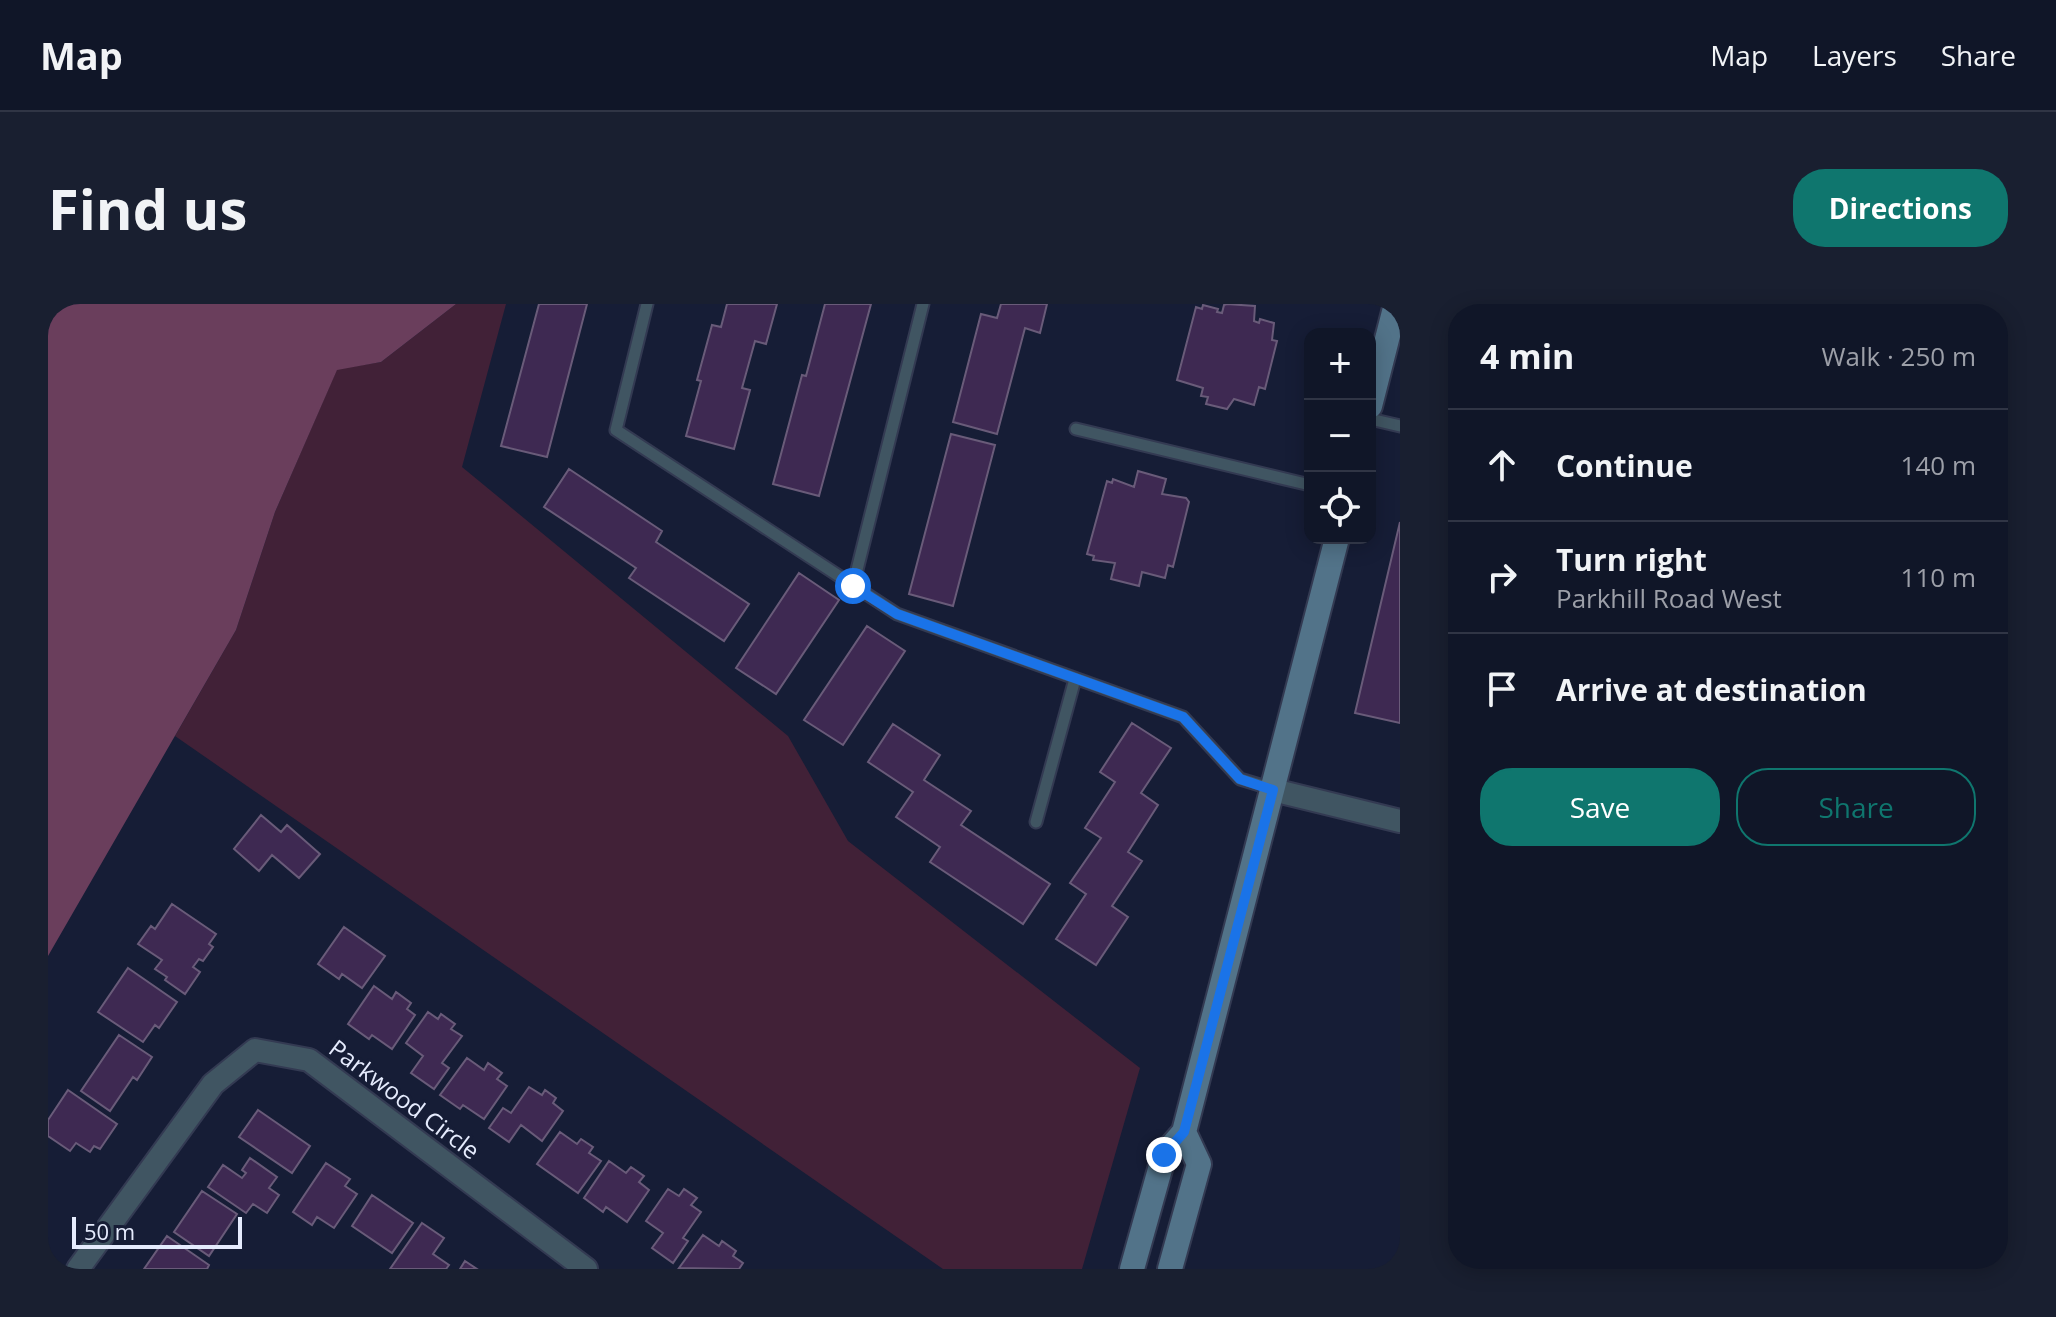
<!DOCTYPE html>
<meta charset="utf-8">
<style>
body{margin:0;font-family:"Open Sans",sans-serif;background:#191f30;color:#f1f3f6}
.controls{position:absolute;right:24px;top:24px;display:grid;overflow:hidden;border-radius:16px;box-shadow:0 4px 20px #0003}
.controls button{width:72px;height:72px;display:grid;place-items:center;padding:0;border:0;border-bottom:2px solid #303545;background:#101628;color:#f1f3f6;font:40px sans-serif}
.scale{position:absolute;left:24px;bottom:20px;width:170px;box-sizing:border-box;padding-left:8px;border:4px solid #e5ebfd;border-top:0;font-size:22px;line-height:28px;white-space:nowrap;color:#e5ebfd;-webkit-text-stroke:6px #161d36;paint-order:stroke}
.stop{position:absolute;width:24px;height:24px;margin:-18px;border:6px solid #1a73e8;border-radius:50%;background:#fff}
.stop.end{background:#1a73e8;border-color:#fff;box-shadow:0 2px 8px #0008}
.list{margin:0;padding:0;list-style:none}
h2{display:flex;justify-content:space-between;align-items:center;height:104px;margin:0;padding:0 32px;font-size:34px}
h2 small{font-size:26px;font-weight:400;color:#9c9fa8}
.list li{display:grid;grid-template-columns:52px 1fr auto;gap:24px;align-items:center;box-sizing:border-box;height:112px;padding:0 32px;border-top:2px solid #303545}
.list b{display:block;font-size:30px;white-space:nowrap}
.list p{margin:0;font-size:26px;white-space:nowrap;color:#9c9fa8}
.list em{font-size:26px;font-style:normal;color:#9c9fa8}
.actions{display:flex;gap:16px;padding:24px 32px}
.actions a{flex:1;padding:18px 0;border:2px solid #0f766e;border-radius:32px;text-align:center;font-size:28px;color:#0f766e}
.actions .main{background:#0f766e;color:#fff}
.icon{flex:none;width:44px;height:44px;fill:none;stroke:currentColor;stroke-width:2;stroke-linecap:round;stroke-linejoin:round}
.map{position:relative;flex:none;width:1352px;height:965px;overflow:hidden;border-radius:32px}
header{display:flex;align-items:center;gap:48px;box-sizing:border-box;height:112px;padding:0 40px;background:#101628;border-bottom:2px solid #303545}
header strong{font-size:38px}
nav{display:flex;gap:44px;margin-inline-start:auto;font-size:28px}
.intro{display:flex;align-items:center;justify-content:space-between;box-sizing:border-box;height:192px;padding:0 48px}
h1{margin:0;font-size:56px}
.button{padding:20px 36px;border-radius:32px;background:#0f766e;color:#fff;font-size:28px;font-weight:700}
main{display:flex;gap:48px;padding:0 48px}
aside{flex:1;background:#101628;border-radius:32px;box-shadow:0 4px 20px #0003}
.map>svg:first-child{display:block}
.green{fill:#412137}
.forest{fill:#6a3e5c}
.building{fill:#3e2952;stroke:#695b79;stroke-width:2}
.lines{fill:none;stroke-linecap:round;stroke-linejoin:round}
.lane-casing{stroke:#333a52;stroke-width:15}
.street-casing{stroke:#333a52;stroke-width:26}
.secondary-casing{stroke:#333a52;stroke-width:28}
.lane{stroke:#405562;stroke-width:11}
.street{stroke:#405562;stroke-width:22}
.secondary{stroke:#527389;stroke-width:24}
.route{stroke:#1a73e8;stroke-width:10}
.labels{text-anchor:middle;stroke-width:6;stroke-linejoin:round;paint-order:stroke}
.street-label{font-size:24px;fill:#e5ebfd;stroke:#161d36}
</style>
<header>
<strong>Map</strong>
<nav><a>Map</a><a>Layers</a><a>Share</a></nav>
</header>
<div class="intro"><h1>Find us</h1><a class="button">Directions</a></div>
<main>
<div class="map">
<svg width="1352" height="965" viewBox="0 0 1352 965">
<rect width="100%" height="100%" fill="#161d36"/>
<!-- green -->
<path class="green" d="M 408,0 L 458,0 L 414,163 L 740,432 L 800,537 L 1092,764 L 1034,965 L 895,965 L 127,432 L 188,326 L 227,208 L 289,65 L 333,58 Z"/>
<!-- forest -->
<path class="forest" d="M 0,0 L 408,0 L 333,58 L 289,66 L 227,208 L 188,326 L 0,652 Z"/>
<!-- building -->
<path class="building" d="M 491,0 L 539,0 L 499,153 L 453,142 Z
M 679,0 L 729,0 L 718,40 L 707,37 L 694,84 L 702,86 L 686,145 L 638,132 L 653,77 L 649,76 L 664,21 L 673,23 Z
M 777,0 L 823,0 L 771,192 L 725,180 L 754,71 L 758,72 Z
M 953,0 L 999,0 L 992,29 L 977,24 L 949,130 L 905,118 L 933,10 L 949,14 Z
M 1179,0 L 1207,2 L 1206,17 L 1211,19 L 1212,15 L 1226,19 L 1224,36 L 1229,37 L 1217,85 L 1211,83 L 1206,101 L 1186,95 L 1179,105 L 1158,100 L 1160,93 L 1153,92 L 1155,84 L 1129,76 L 1148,3 L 1154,5 L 1155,1 L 1170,5 L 1169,8 L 1174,9 L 1176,1 Z
M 903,130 L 947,141 L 905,302 L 861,290 Z
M 521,165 L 614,227 L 608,238 L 701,300 L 676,337 L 581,274 L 588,264 L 496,203 Z
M 1090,167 L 1118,175 L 1114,190 L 1138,194 L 1141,198 L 1125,263 L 1120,261 L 1117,274 L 1094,268 L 1091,282 L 1063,275 L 1067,259 L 1045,256 L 1046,252 L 1039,250 L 1059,177 L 1064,179 L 1065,175 L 1086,183 Z
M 1352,218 L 1352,419 L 1307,409 Z
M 751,269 L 791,296 L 728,390 L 688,364 Z
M 819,322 L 857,347 L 795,441 L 756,416 Z
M 1084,419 L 1123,444 L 1093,489 L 1110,501 L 1080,548 L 1094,557 L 1064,602 L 1080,613 L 1048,661 L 1008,635 L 1038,590 L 1022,579 L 1053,534 L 1037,524 L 1067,478 L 1052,468 Z
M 845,420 L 892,451 L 876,476 L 923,507 L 913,521 L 1002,580 L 975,620 L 882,558 L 892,543 L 848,513 L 865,488 L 820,458 Z
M 213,511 L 233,528 L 239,521 L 272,550 L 251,574 L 224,551 L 211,567 L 186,545 Z
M 124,600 L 168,630 L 161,640 L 165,643 L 155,657 L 151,655 L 145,663 L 152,668 L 137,690 L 117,676 L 119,673 L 107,665 L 114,656 L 90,640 L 103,622 L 107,625 Z
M 296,623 L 337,652 L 314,684 L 294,670 L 291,675 L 270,660 Z
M 80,664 L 129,698 L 111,724 L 107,721 L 95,738 L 50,708 Z
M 326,682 L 344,695 L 348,688 L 363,699 L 359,705 L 367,711 L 344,745 L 324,731 L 321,735 L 300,720 Z
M 380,708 L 390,715 L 393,710 L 407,720 L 403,725 L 414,732 L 394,759 L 401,764 L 386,785 L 363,769 L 375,752 L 358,739 Z
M 71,731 L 104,753 L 89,776 L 85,773 L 62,807 L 33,787 Z
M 419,754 L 436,766 L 440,759 L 454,769 L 449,775 L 459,782 L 436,815 L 415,801 L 412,805 L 392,791 Z
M 481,783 L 494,791 L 497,786 L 508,794 L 505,799 L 515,807 L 494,837 L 473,821 L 461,838 L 441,824 L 455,804 L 463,809 Z
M 20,786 L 69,820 L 52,845 L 46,842 L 42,848 L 28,839 L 22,847 L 0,832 L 0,816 Z
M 210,806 L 262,842 L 244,869 L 191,833 Z
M 512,828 L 529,840 L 533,835 L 545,843 L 541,849 L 553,857 L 530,889 L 489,860 Z
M 202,854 L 229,873 L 221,884 L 231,891 L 219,909 L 205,900 L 198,909 L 160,883 L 175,861 L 194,874 L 198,869 L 194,866 Z
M 561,857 L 578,869 L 583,863 L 596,872 L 591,878 L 601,886 L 579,918 L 558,903 L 555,908 L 536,894 Z
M 278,859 L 302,875 L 297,882 L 309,890 L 286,924 L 269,913 L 264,921 L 245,908 Z
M 620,885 L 631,892 L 636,885 L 649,894 L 643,901 L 653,908 L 635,934 L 640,937 L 625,959 L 604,944 L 615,929 L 598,917 Z
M 154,887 L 189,910 L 161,952 L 126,928 Z
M 324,891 L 365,919 L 344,949 L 304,922 Z
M 374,919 L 396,934 L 385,950 L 401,961 L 398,965 L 342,965 Z
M 655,931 L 671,942 L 674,937 L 688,947 L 685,952 L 695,959 L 691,965 L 631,964 Z
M 119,932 L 161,961 L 159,965 L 96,965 Z
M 417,957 L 429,965 L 412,965 Z"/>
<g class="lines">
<defs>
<path id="lane" d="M 599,0 L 568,126 L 849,310 L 1135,413 L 1192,475 L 1225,485
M 1322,115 L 1352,122
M 1028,125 L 1262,181
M 805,282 L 875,0
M 988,518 L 1027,375"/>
<path id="street" d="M 1225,486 L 1352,517
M 30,965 L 165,780 L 207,746 L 261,756 L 538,965"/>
<path id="secondary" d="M 1322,102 L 1348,0
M 1084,965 L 1116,851 L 1136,828 L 1289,234
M 1122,965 L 1151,860 L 1136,828"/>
</defs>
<!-- lane casing -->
<use href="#lane" class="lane-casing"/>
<!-- street casing -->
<use href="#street" class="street-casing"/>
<!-- secondary casing -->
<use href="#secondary" class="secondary-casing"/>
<!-- lane -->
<use href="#lane" class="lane"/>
<!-- street -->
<use href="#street" class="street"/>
<!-- secondary -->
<use href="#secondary" class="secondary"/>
</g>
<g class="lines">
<!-- route -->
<path class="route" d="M 805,282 L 849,310 L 1135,413 L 1192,475 L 1225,486 L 1136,828 L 1116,851"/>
</g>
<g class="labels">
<!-- street labels -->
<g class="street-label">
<text transform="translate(356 796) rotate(37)" y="8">Parkwood Circle</text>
</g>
</g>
</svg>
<div class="controls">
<button>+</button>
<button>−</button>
<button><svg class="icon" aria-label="locate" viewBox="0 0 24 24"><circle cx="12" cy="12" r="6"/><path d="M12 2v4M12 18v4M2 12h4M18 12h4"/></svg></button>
</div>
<div class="scale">50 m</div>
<div class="stop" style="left:805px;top:282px"></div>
<div class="stop end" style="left:1116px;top:851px"></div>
</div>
<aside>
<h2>4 min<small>Walk · 250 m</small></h2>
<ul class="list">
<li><svg class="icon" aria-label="ahead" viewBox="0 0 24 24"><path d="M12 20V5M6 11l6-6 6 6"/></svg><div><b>Continue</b></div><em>140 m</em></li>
<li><svg class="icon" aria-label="right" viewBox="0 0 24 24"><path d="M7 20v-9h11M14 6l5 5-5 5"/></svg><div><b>Turn right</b><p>Parkhill Road West</p></div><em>110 m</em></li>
<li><svg class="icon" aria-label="arrive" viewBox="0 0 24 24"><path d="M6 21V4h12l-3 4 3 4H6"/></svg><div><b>Arrive at destination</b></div></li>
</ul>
<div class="actions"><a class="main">Save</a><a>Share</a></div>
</aside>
</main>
